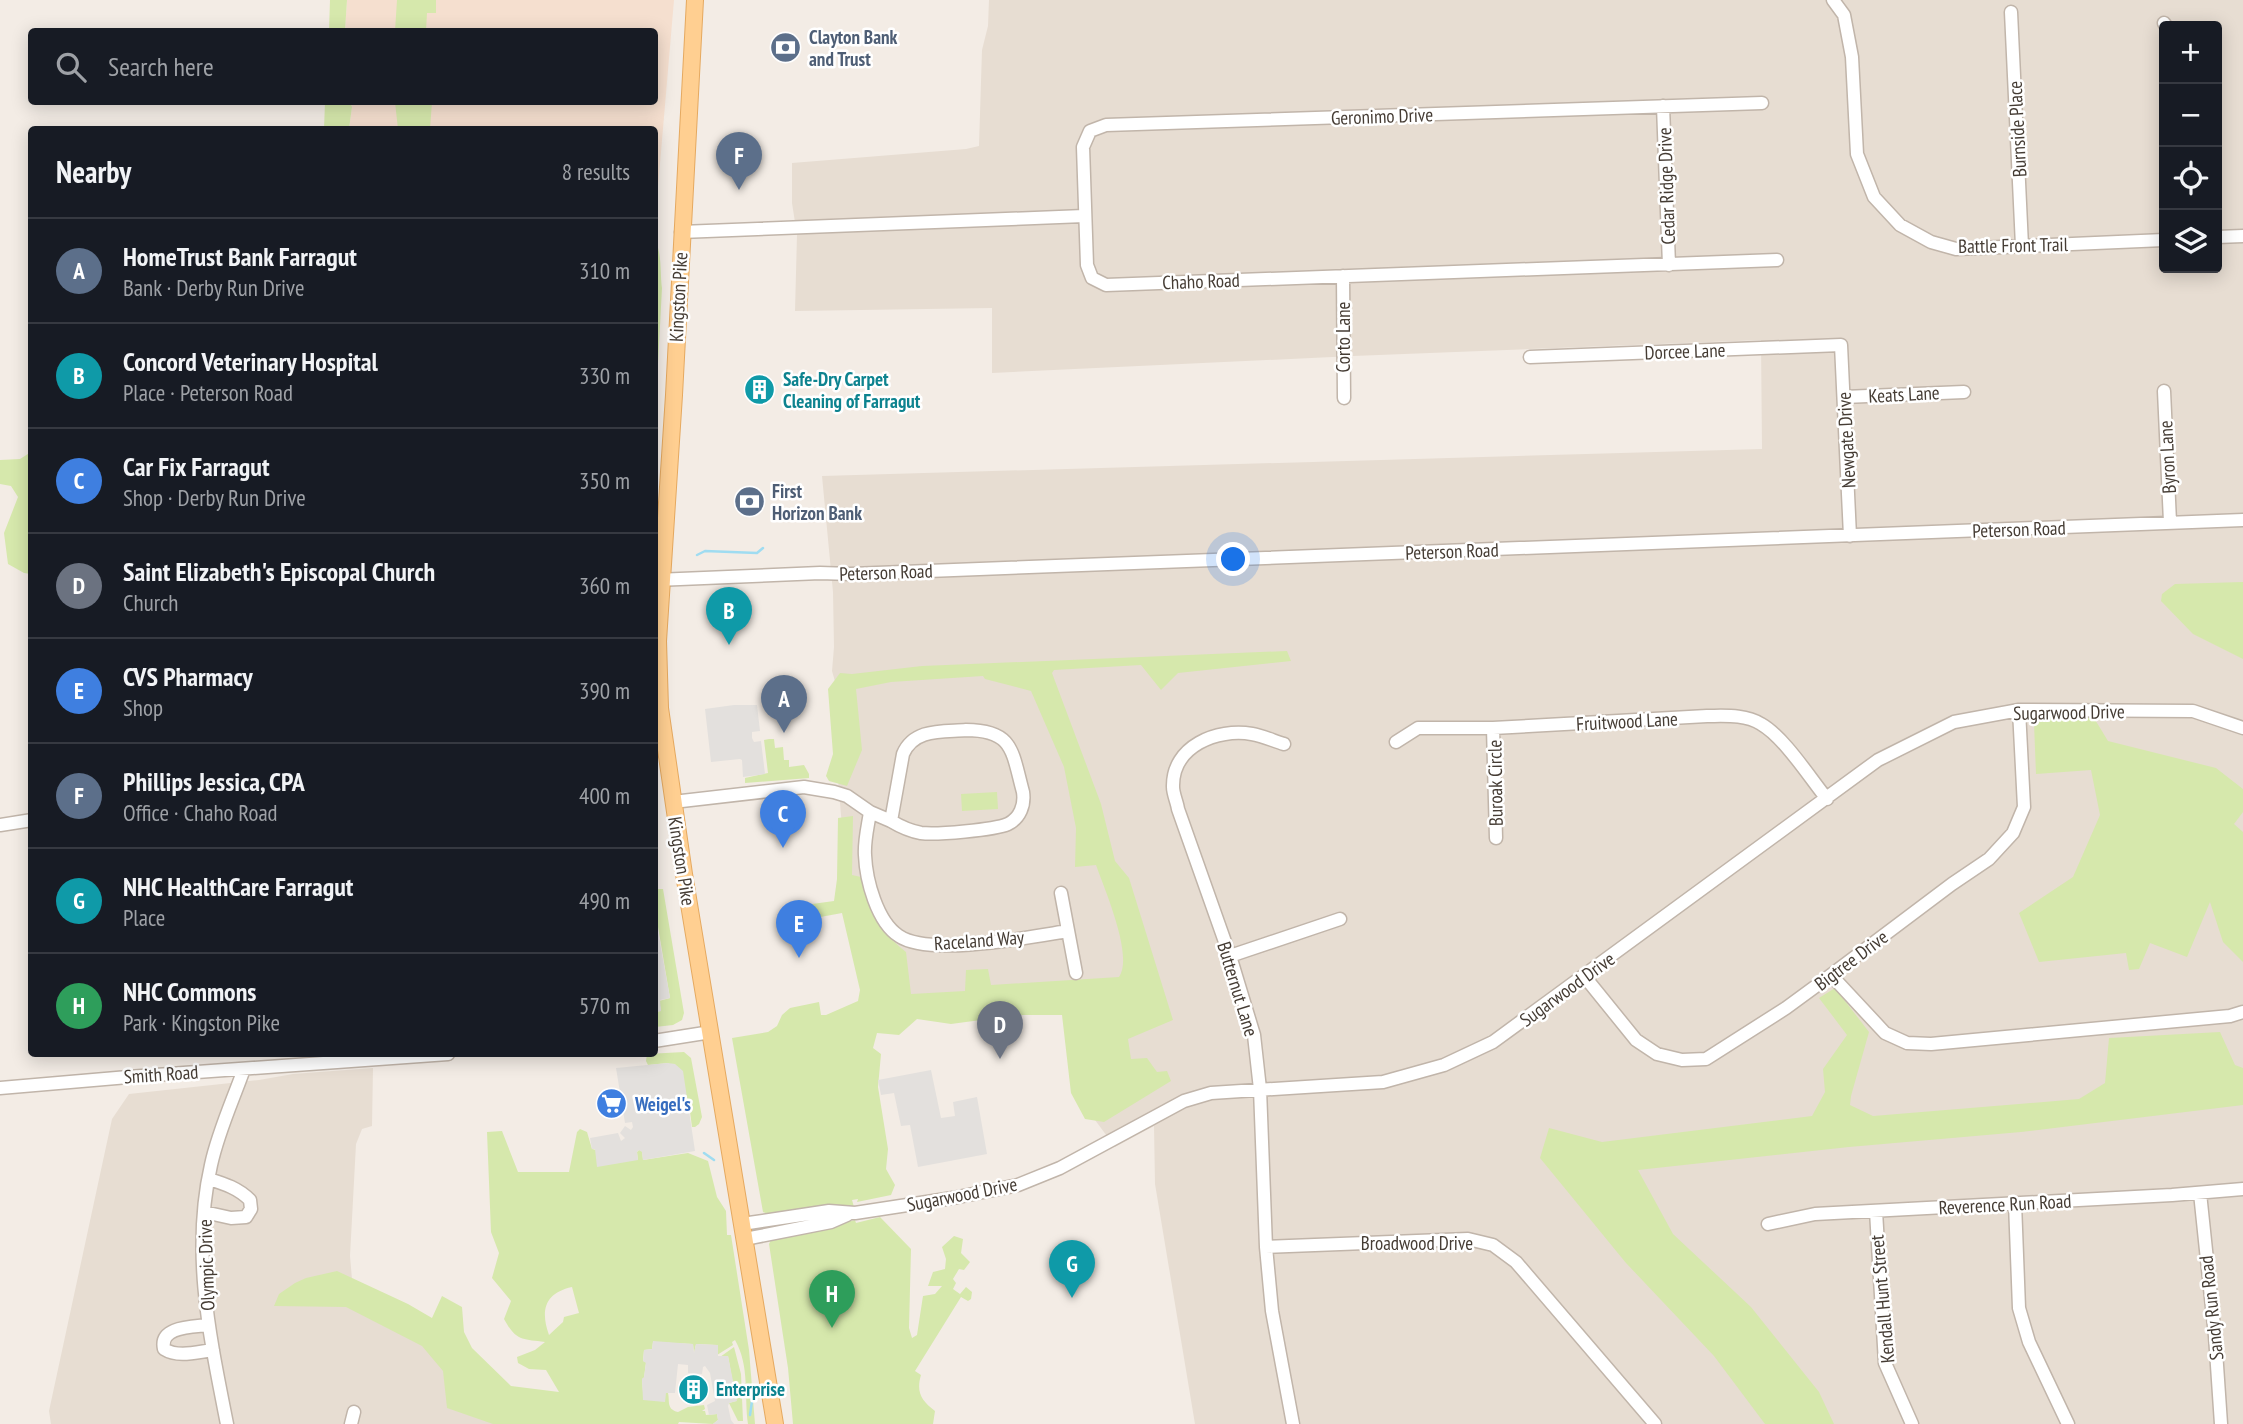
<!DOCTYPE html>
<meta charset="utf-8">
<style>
body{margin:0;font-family:"PT Sans Narrow",sans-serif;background:#242831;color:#f1f3f6}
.controls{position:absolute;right:21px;top:21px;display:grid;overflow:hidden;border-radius:7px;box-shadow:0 4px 18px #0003}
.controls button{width:63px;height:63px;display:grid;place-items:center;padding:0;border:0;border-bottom:2px solid #363941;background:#171b24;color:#f1f3f6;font:35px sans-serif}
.you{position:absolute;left:1234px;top:560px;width:24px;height:24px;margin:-18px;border:5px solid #fff;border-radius:50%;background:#1a73e8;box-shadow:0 0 0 10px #1a73e833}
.badge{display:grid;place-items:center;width:46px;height:46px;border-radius:50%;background:#2563eb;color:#fff;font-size:23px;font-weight:700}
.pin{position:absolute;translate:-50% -58px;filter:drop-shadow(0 2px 4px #0008)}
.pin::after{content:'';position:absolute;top:37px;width:24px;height:21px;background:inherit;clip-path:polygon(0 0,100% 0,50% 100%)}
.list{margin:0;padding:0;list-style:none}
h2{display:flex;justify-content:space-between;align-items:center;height:91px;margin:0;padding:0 28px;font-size:30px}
h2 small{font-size:23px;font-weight:400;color:#9ea1a6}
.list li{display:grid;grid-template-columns:46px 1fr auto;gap:21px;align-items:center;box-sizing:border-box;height:105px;padding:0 28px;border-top:2px solid #363941}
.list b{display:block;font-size:26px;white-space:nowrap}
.list p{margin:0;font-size:23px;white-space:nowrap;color:#9ea1a6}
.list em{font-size:23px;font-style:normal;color:#9ea1a6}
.icon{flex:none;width:38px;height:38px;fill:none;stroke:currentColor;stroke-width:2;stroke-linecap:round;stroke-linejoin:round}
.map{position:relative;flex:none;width:2243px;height:1424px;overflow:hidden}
.search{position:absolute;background:#171b24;box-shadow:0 4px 18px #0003;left:28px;top:28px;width:630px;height:77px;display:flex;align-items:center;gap:18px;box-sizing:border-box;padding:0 24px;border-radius:7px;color:#9ea1a6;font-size:26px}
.panel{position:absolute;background:#171b24;box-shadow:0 4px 18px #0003;left:28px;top:126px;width:630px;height:931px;border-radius:7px}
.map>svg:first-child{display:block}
.residential{fill:#e7ddd2;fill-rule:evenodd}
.commercial{fill:#f5dfcf}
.green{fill:#d6e8ac;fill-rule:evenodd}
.parking{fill:#e3e0dd}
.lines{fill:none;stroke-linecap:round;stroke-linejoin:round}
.stream{stroke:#9fdcf1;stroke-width:2.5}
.minor-casing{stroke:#c1b5aa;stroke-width:15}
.major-casing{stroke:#e5a960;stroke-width:18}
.minor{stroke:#fff;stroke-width:12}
.major{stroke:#ffcf91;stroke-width:16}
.labels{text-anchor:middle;stroke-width:5;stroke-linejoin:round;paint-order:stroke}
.service-label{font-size:19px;font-weight:bold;fill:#4e5e75;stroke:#fff;text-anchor:start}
.street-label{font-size:19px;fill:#453c34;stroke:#fff}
.culture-label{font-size:19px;font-weight:bold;fill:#0d838f;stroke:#fff;text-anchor:start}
.shop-label{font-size:19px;font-weight:bold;fill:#366cbe;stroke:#fff;text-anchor:start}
</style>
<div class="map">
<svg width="2243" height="1424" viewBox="0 0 2243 1424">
<rect width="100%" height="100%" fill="#f3ece5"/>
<!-- residential -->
<path class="residential" d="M 989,0 L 2243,0 L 2243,1424 L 1820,1424 L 1753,1333 L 1698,1281 L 1660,1240 L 1633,1184 L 1641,1151 L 1555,1140 L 1554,1144 L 1572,1160 L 1605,1203 L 1634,1243 L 1685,1292 L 1703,1316 L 1749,1357 L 1800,1424 L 1195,1424 L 1155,1184 L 1154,1126 L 1115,1147 L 1081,1101 L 1077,1086 L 1066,1013 L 1034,1007 L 987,1009 L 926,1016 L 902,1016 L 878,1005 L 858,978 L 840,894 L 842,827 L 838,779 L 845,746 L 845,716 L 832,671 L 834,647 L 833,592 L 822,476 L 1762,449 L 1761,340 L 1353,356 L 992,373 L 992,308 L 795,311 L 797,235 L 792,203 L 792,163 L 966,149 L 979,146 L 982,50 L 988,26 ZM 2164,26 L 2217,26 L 2217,268 L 2164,268 Z
M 373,1068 L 372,1126 L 362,1129 L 356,1144 L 350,1256 L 353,1291 L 459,1367 L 607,1424 L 51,1424 L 49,1411 L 112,1119 L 129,1094 L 259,1080 L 293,1074 Z"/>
<!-- commercial -->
<path class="commercial" d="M 347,0 L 674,0 L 656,210 L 655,213 L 654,130 L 349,129 L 352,107 L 350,102 L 654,102 L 654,32 L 345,32 Z"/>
<!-- green -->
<path class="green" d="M 330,0 L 347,0 L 345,31 L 329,31 Z
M 397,0 L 436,0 L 436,13 L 427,13 L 426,31 L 395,31 Z
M 325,102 L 350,102 L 352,107 L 349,129 L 324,129 Z
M 395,102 L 432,102 L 430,129 L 398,129 Z
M 655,242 C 662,250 660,275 662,288 L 655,420 Z
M 31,452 L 31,574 L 24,573 L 8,564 L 4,533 L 18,497 L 11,486 L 0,484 L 0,460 L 20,459 Z
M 2243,582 L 2243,659 L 2193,634 L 2161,601 L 2162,594 L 2175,584 Z
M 1287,651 L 1291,661 L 1178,673 L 1161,690 L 1141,665 L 1054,670 L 1052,673 L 1101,804 L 1115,861 L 1129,878 L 1173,1020 L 1128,1039 L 1131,1059 L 1147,1058 L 1157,1072 L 1167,1071 L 1171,1081 L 1104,1122 L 1085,1119 L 1071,1093 L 1062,1015 L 1018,1015 L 951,1024 L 917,1019 L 899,1035 L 877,1033 L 873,1048 L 881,1054 L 878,1087 L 888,1149 L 886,1169 L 895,1185 L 891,1195 L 857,1202 L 858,1199 L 852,1200 L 854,1207 L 831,1206 L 768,1214 L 763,1212 L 732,1038 L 768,1032 L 777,1026 L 782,1015 L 790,1008 L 819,1002 L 821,1015 L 826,1015 L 858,1001 L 860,990 L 842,913 L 815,918 L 812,904 L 834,901 L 837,879 L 838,818 L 853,816 L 852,875 L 861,877 C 872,914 875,927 906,952 L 911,994 L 965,991 L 966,970 L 988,969 L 991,985 L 1119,977 C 1134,956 1104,888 1096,865 L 1075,867 L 1076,828 L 1064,767 L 1031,691 L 985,679 L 983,676 L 891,682 L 856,689 L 862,750 L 847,786 L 829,781 L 826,776 L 833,754 L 828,689 L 840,673 L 852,674 L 922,666 Z
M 2091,713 L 2108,741 L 2216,768 L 2243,789 L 2243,812 L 2234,824 L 2243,832 L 2243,962 L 2223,942 L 2210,902 L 2187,957 L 2150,943 L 2139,969 L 2129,970 L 2126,953 L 2039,962 L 2019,913 L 2073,877 L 2100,815 L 2091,770 L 2036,774 L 2034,723 L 2039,715 Z
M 769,739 L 774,739 L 775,748 L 783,747 L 784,760 L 789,760 L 789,767 L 804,765 L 809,774 L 809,778 L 745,783 L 745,778 L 768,773 L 764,740 Z
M 997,792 L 998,809 L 962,811 L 961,794 Z
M 655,889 L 663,889 L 684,1013 L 682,1020 L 673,1025 L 655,1027 L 655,1012 L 661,1011 L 659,1001 L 670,998 L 655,909 Z
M 1835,988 L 1869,1032 L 1851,1096 L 1850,1105 L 1873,1116 L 2079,1099 L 2105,1083 L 2109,1038 L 2220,1032 L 2235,1065 L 2243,1068 L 2243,1105 L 2021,1132 L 1849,1147 L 1638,1170 L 1673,1234 L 1751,1307 L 1819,1392 L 1834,1424 L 1765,1424 L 1714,1356 L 1626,1263 L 1540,1158 L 1549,1128 L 1602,1142 L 1812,1116 L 1825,1092 L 1823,1069 L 1847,1035 L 1819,998 Z
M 684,1052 L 691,1058 L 702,1117 L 699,1124 L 695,1127 L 692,1127 L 689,1104 L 668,1063 L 648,1065 L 646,1061 L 647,1054 Z
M 580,1129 L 587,1132 L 592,1149 L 638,1160 L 637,1152 L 639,1150 L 642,1151 L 643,1160 L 688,1153 L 708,1161 L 717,1197 L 726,1211 L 727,1235 L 731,1235 L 749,1350 L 755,1424 L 748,1424 C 744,1396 750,1366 735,1340 L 732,1342 L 733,1345 L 717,1355 L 717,1345 L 696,1344 L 694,1353 L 693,1344 L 653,1342 L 652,1349 L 644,1350 L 643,1361 L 646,1362 L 644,1378 L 642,1379 L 643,1392 L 668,1393 C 670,1401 666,1409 678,1412 L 688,1407 L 704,1405 L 705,1409 L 702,1411 L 705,1411 L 706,1415 L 717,1414 L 718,1420 L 713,1424 L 679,1422 L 678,1424 L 493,1424 L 447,1408 L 443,1371 L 422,1346 L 346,1307 L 274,1306 L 279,1294 L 295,1283 L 306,1278 L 337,1271 L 408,1304 L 432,1318 L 442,1296 L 462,1307 L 464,1332 L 472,1348 L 511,1386 L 559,1392 L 546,1370 L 529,1369 L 518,1363 L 517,1357 L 535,1350 L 545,1342 C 522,1339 516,1341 504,1319 L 511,1301 L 492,1278 L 499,1253 L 491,1232 L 487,1132 L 502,1131 L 518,1172 L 569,1172 L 577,1132 ZM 572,1287 L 579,1313 L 564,1317 L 563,1322 L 549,1335 C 540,1310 545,1293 572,1287 Z
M 880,1217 L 911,1249 L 909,1328 L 912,1338 L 917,1335 L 923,1296 L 935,1294 L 942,1286 L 928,1286 L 933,1272 L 945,1269 L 946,1259 L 942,1247 L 954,1236 L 963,1239 L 961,1253 L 970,1262 L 964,1270 L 959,1269 L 953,1279 L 956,1283 L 953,1289 L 960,1294 L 966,1287 L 972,1292 L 971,1299 L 968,1301 L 961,1297 L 915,1371 L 921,1375 C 916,1392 921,1400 935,1411 L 933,1424 L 793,1424 L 788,1368 L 769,1244 L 771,1240 L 855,1220 L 856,1223 Z
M 734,1347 L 741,1374 L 743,1421 L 738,1421 L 729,1403 L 736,1401 L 728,1356 L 720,1357 Z"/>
<!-- parking -->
<path class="parking" d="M 734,705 L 757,705 L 760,731 L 752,732 L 752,738 L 754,742 L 761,741 L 765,774 L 743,777 L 742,760 L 740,759 L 711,762 L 705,709 Z
M 654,909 L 670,998 L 660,1000 L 661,1011 L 655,1012 L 654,933 L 658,932 L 657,930 L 655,930 Z
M 668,1063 L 675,1064 L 683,1071 L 695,1151 L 643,1160 L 642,1152 L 639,1150 L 637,1152 L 638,1160 L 597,1167 L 595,1149 L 592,1149 L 590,1138 L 618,1133 L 621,1141 L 625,1138 L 620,1133 L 625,1126 L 631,1130 L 633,1127 L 632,1122 L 625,1123 L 616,1068 Z
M 931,1070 L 941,1118 L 955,1116 L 953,1102 L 977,1097 L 987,1154 L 918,1167 L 910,1125 L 901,1126 L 894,1093 L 881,1095 L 878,1080 Z
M 653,1341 L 693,1344 L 694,1353 L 696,1344 L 718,1345 L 718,1356 L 728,1356 L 737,1401 L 729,1403 L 728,1406 L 731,1420 L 734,1424 L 713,1424 L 718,1420 L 717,1414 L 709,1415 L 707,1405 L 715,1401 L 710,1373 L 705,1366 L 703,1367 L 702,1374 L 688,1373 L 688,1365 L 678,1364 L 675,1393 L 666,1393 L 665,1402 L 643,1400 L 642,1379 L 644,1377 L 646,1363 L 643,1361 L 644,1350 L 652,1349 Z"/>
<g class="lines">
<!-- stream -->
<path class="stream" d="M 697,555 L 705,551 L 757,553 L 763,548
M 704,1153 L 714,1160
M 750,1415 L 752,1401 L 750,1387"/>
<defs>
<path id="minor" d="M 1833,0 L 1844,15 L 1852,57 L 1857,154 L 1874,197 L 1900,225 L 1931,242 L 1956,249 L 2164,240
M 2011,12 L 2022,246
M 2164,23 L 2166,26
M 1762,103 L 1106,125 L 1090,131 L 1083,147 L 1087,265 L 1092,278 L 1106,285 L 1777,260
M 1663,106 L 1669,265
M 681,232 L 1084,216
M 2217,237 L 2243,236
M 1343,276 L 1344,398
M 1530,357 L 1841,345 L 1850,536
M 2164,391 L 2170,522
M 1844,397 L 1964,392
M 656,580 L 820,573 L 851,574 L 2243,520
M 1493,728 L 1496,838
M 966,730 C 1014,730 1012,752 1023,792 C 1025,805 1020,818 1008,824 C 994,830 936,835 921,833 C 910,831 901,827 891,821 L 903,754 C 914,728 943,732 966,730 Z
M 1396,742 L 1418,728 L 1493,728 L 1707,716 C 1724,716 1745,714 1761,724 C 1784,737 1810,778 1827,799
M 1284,744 C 1274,741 1263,736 1252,734 C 1217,728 1172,746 1173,787 C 1173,794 1177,802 1178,809 L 1230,956 L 1254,1035 L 1260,1089 L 1266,1247 L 1272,1311 L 1293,1424
M 673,802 L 804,787 L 834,792 L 847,796 L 870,812 L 891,821
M 870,812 C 868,826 864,841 865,855 C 866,880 877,922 899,936 C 930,957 1030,937 1068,931
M 0,825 L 32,820
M 1061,893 L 1076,973
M 1230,956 L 1340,919
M 1831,975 L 1885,1033 L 1907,1043 L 1931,1044 L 2230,1016 L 2243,1012
M 1585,977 L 1636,1040 L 1657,1054 L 1682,1060 L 1706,1059 L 1786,1008 L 1831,975 L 1952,884 L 1989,859 L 2013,833 L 2024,807 L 2019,710
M 654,1041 L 711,1032
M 0,1088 L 128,1077 L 448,1054
M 2200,1193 L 2215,1336 L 2221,1424
M 2015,1203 L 2019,1308 L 2029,1342 L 2068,1424
M 1876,1211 L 1885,1363 L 1912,1424
M 204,1212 L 231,1218 L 246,1217 L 251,1209 L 250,1200 C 238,1188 225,1184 209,1179
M 742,1224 L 829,1211 L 855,1213 L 953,1198 L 1018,1185 L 1060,1168 L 1184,1101 L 1211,1093 L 1383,1082 L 1444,1065 L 1493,1042 L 1878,760 L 1954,722 L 2019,710 L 2193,711 L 2243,728
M 1768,1224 L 1815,1214 L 2172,1195 L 2243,1189
M 745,1239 L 831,1222 L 847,1215
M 1266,1247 L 1468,1239 L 1493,1245 L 1516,1262 L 1655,1424
M 208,1325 C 193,1327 159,1326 164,1349 C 178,1358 197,1352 213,1350
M 227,1424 C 210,1338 191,1252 211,1165 C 218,1132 233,1100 244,1069
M 351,1424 L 354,1412"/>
<path id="major" d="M 695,0 L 674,395 L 658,641 L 660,708 L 684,874 L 775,1424"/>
</defs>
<!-- minor casing -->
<use href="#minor" class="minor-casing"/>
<!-- major casing -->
<use href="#major" class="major-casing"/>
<!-- minor -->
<use href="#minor" class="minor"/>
<!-- major -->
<use href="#major" class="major"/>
</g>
<!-- icons -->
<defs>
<symbol id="bank-disc" viewBox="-11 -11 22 22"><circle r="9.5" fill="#5c6f8a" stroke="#fff"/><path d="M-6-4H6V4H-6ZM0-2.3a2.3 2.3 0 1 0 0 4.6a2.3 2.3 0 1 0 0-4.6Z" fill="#fff"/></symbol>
<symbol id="building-disc" viewBox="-11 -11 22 22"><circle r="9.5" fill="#0f9aa8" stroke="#fff"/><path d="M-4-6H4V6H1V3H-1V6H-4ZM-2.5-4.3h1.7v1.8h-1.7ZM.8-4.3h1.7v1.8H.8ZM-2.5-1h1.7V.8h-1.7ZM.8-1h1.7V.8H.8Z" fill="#fff"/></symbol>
<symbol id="supermarket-disc" viewBox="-11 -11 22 22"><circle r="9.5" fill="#3f7fe0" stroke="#fff"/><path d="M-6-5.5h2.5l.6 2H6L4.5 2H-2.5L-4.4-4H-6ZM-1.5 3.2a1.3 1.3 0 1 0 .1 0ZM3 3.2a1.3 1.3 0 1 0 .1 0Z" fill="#fff"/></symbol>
</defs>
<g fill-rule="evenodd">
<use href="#bank-disc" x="768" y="30" width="35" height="35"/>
<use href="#building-disc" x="742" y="372" width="35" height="35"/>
<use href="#bank-disc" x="732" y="484" width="35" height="35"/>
<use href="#supermarket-disc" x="594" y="1086" width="35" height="35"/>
<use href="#building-disc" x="676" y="1372" width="35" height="35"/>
</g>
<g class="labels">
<!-- service labels -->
<g class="service-label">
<text x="809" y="44">Clayton Bank<tspan x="809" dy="22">and Trust</tspan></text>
<text x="772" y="498">First<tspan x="772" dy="22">Horizon Bank</tspan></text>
</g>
<!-- street labels -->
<g class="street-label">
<text transform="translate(1382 116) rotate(-2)" y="7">Geronimo Drive</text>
<text transform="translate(2017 129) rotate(-93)" y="7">Burnside Place</text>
<text transform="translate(1666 186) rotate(-92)" y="7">Cedar Ridge Drive</text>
<text transform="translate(2013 245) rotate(-1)" y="7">Battle Front Trail</text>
<text transform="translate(1201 281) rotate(-2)" y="7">Chaho Road</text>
<text transform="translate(678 297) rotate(-87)" y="7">Kingston Pike</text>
<text transform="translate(1343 337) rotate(-90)" y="7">Corto Lane</text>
<text transform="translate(1685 351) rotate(-2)" y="7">Dorcee Lane</text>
<text transform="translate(1904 394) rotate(-3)" y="7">Keats Lane</text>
<text transform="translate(1846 440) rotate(-93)" y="7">Newgate Drive</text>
<text transform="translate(2167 457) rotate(-93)" y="7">Byron Lane</text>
<text transform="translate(2019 529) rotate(-2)" y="7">Peterson Road</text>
<text transform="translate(1452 551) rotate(-2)" y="7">Peterson Road</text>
<text transform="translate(886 572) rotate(-2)" y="7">Peterson Road</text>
<text transform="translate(2069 712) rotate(-1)" y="7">Sugarwood Drive</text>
<text transform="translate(1627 721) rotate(-3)" y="7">Fruitwood Lane</text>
<text transform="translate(1495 783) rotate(-91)" y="7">Buroak Circle</text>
<text transform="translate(682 861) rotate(81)" y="7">Kingston Pike</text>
<text transform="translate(979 940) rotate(-4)" y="7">Raceland Way</text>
<text transform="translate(1851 960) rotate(-37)" y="7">Bigtree Drive</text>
<text transform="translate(1238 989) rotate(73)" y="7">Butternut Lane</text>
<text transform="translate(1567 989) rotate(-36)" y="7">Sugarwood Drive</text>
<text transform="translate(161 1074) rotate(-4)" y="7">Smith Road</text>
<text transform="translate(962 1194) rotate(-11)" y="7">Sugarwood Drive</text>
<text transform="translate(2005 1204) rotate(-3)" y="7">Reverence Run Road</text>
<text x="1417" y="1250">Broadwood Drive</text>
<text transform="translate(206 1265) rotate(-92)" y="7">Olympic Drive</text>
<text transform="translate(1882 1299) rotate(-95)" y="7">Kendall Hunt Street</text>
<text transform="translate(2211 1308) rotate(-96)" y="7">Sandy Run Road</text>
</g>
<!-- culture labels -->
<g class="culture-label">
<text x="783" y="386">Safe-Dry Carpet<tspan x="783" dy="22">Cleaning of Farragut</tspan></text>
<text x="716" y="1396">Enterprise</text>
</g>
<!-- shop labels -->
<g class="shop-label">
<text x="635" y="1111">Weigel's</text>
</g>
</g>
</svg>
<div class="controls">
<button>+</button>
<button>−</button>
<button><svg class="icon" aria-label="locate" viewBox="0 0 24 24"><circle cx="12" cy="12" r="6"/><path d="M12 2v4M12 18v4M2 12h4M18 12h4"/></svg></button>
<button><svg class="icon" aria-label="layers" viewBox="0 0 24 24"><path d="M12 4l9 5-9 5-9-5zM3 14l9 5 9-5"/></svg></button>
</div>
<div class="you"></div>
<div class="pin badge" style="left:784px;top:733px;background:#5c6f8a">A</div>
<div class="pin badge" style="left:729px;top:645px;background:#0f9aa8">B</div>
<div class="pin badge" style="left:783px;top:848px;background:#3f7fe0">C</div>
<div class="pin badge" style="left:1000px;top:1059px;background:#6b7280">D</div>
<div class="pin badge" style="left:799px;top:958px;background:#3f7fe0">E</div>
<div class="pin badge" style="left:739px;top:190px;background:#5c6f8a">F</div>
<div class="pin badge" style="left:1072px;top:1298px;background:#0f9aa8">G</div>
<div class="pin badge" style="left:832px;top:1328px;background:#2e9e5b">H</div>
<div class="search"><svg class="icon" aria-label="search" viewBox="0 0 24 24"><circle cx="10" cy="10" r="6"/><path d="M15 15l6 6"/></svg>Search here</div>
<section class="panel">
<h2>Nearby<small>8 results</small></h2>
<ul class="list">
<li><span class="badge" style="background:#5c6f8a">A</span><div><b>HomeTrust Bank Farragut</b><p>Bank · Derby Run Drive</p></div><em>310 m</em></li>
<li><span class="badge" style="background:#0f9aa8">B</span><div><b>Concord Veterinary Hospital</b><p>Place · Peterson Road</p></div><em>330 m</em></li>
<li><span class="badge" style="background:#3f7fe0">C</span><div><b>Car Fix Farragut</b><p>Shop · Derby Run Drive</p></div><em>350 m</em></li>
<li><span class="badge" style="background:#6b7280">D</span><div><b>Saint Elizabeth's Episcopal Church</b><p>Church</p></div><em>360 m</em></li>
<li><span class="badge" style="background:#3f7fe0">E</span><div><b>CVS Pharmacy</b><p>Shop</p></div><em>390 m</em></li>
<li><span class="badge" style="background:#5c6f8a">F</span><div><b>Phillips Jessica, CPA</b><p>Office · Chaho Road</p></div><em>400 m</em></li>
<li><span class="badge" style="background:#0f9aa8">G</span><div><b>NHC HealthCare Farragut</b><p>Place</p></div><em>490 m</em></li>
<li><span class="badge" style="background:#2e9e5b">H</span><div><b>NHC Commons</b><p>Park · Kingston Pike</p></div><em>570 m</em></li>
</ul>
</section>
</div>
